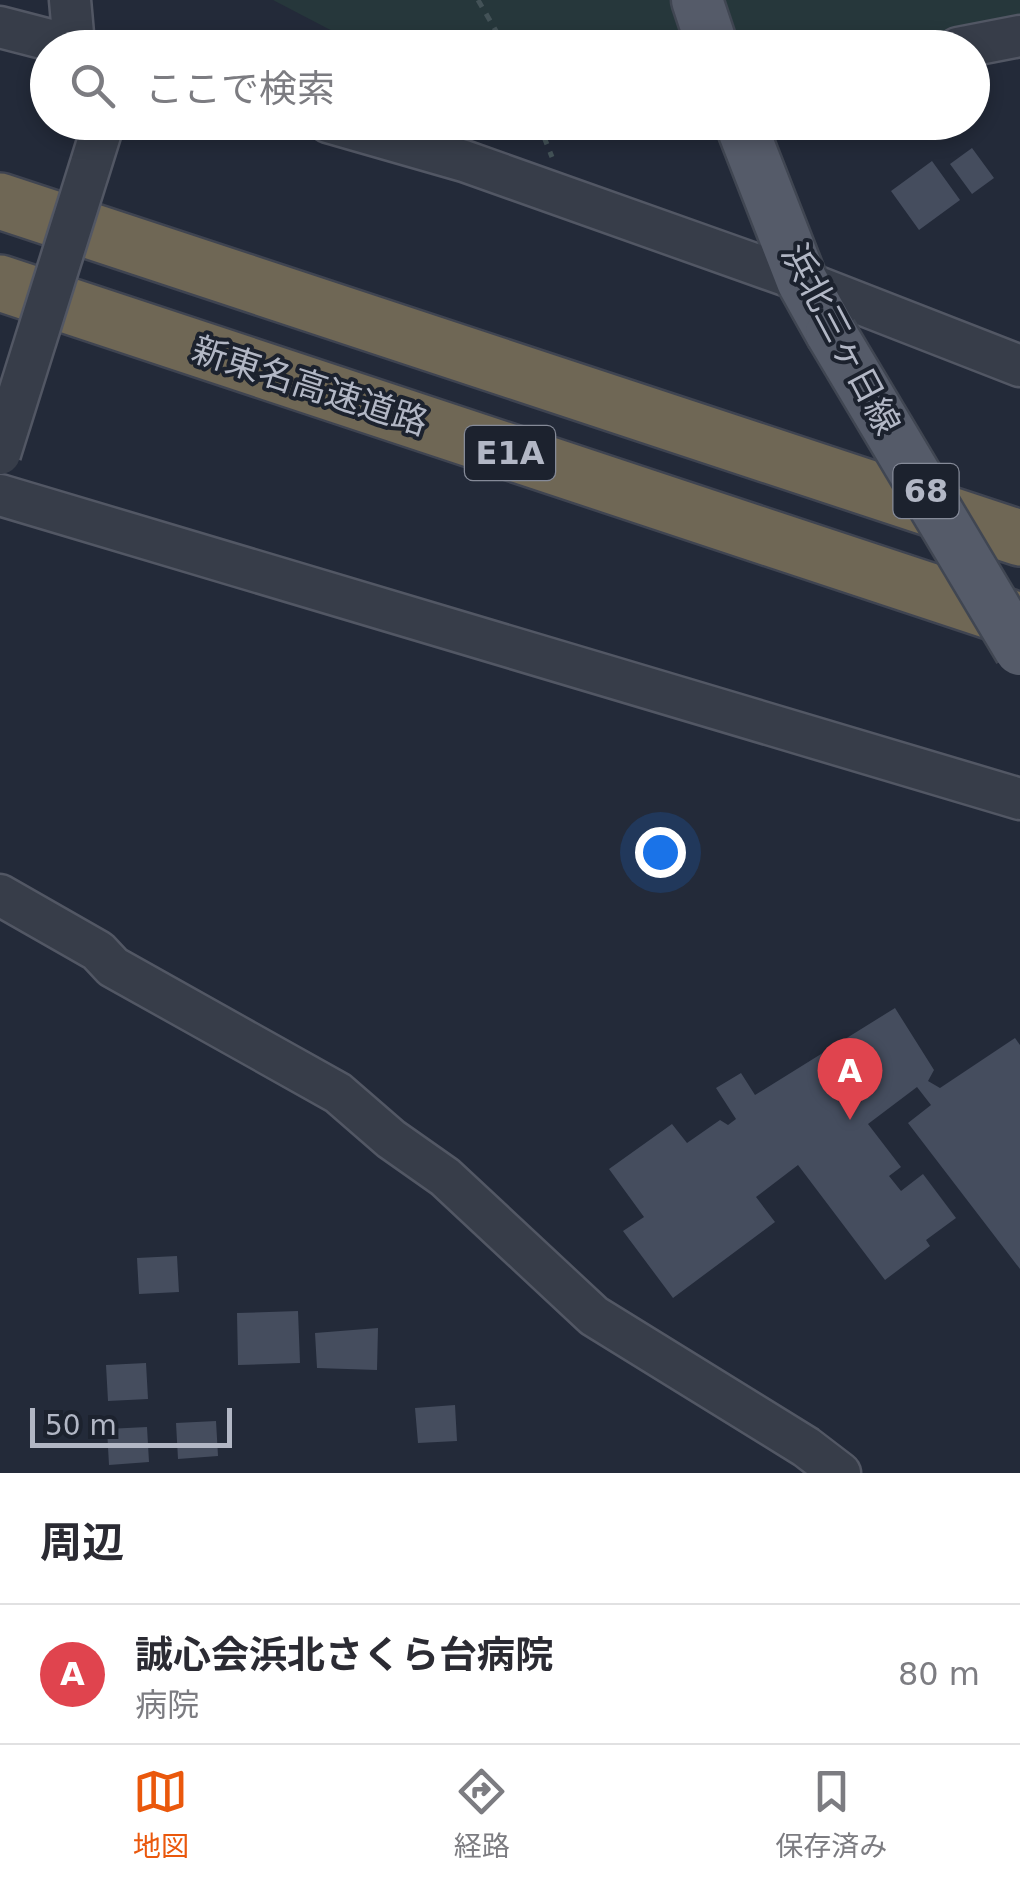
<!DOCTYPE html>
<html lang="ja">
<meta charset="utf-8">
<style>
body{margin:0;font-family:"DejaVu Sans","Noto Sans JP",sans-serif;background:#f7f7f7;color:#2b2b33}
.scale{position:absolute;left:30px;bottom:25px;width:202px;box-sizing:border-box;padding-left:10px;border:5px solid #b2b7c5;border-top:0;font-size:28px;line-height:35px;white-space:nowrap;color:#b2b7c5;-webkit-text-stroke:8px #1c222e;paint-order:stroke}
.you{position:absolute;left:660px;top:852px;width:35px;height:35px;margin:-25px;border:8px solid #fff;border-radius:50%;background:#1a73e8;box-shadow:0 0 0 15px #1a73e833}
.badge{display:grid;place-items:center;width:65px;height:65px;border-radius:50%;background:#ea580c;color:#fff;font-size:32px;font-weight:700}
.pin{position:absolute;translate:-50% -82px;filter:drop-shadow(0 2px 5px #0008)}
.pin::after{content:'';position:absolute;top:52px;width:35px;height:30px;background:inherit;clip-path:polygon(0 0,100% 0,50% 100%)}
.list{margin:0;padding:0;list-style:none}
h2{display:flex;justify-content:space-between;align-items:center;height:130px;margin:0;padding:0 40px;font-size:42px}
h2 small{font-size:32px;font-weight:400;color:#7c7c81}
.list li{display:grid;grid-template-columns:65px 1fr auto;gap:30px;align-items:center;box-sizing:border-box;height:140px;padding:0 40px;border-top:2px solid #e1e1e2}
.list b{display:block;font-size:38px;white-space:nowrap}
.list p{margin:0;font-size:32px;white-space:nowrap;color:#7c7c81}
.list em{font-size:32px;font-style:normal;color:#7c7c81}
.icon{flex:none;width:55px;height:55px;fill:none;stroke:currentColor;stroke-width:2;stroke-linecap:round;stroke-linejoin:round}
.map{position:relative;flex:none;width:1020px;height:1473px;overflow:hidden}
.search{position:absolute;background:#fff;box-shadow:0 5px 15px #0003;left:30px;right:30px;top:30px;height:110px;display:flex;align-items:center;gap:25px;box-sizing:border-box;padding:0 35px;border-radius:55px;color:#7c7c81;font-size:38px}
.sheet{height:270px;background:#fff}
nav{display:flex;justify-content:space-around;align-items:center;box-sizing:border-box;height:140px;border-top:2px solid #e1e1e2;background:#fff;font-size:28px;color:#7c7c81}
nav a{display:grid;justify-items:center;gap:5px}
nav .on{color:#ea580c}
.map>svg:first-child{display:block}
.green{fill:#26373b}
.building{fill:#454d5e}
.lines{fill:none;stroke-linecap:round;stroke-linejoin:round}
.minor-casing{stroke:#525764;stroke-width:45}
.major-casing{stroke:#404652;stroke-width:55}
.highway-casing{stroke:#3f4451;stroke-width:60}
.path{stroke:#435257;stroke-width:5;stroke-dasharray:8 8;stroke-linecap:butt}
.minor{stroke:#373d49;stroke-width:40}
.major{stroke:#555b69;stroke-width:50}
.highway{stroke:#6f6755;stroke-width:55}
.minor-bridge-casing{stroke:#525764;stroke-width:45;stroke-linecap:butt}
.major-bridge-casing{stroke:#404652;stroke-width:55;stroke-linecap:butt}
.minor-bridge{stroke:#373d49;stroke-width:40}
.major-bridge{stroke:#555b69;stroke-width:50}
.labels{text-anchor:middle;stroke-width:8;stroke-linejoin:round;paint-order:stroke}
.shield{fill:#1c222e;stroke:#858a98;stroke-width:2.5}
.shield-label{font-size:32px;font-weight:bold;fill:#b2b7c5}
.street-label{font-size:35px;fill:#b2b7c5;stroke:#1c222e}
</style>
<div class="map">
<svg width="1020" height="1473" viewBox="0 0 1020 1473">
<rect width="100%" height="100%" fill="#232a39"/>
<!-- green -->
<path class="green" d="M 273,0 L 1020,0 L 1020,30 L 901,48 L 365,48 Z"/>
<!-- building -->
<path class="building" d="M 972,148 L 994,178 L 972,194 L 950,164 Z
M 932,161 L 960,200 L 919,230 L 891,191 Z
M 895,1008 L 934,1070 L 928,1081 L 940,1088 L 1015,1038 L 1020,1045 L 1020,1269 L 908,1123 L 931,1105 L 917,1087 L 868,1124 L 901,1167 L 889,1176 L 901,1191 L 923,1174 L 956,1218 L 926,1240 L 930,1246 L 885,1280 L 798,1165 L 756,1197 L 775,1222 L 673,1298 L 623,1231 L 644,1217 L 609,1169 L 672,1124 L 687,1143 L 720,1120 L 728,1125 L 736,1119 L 716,1088 L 741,1073 L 755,1095 Z
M 177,1256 L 179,1292 L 139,1294 L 137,1258 Z
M 298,1311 L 300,1363 L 238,1365 L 237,1313 Z
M 378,1328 L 377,1370 L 317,1368 L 315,1333 Z
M 146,1363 L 148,1399 L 108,1401 L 106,1365 Z
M 455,1405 L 457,1441 L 418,1443 L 415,1408 Z
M 216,1421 L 218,1456 L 178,1459 L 176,1423 Z
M 147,1427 L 149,1462 L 109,1465 L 107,1429 Z"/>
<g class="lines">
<defs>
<path id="minor" d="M 70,0 L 74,45
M 0,27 L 81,48
M 958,48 L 1020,36
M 328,122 L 464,161 L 802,281 L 1020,366
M 0,495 L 1020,799
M 0,895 L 98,951 L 113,967 L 338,1093 L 391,1139 L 445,1177 L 594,1316 L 806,1447 L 840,1473"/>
<path id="major" d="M 697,0 L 713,48
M 740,122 L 802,281 L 831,333"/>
<path id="highway" d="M 0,201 L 1020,538
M 0,283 L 1020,621"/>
</defs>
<!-- minor casing -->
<use href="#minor" class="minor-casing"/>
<!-- major casing -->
<use href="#major" class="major-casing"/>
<!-- highway casing -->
<use href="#highway" class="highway-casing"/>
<!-- path -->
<path class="path" d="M 478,0 L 506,48
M 538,122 L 552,157"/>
<!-- minor -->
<use href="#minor" class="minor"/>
<!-- major -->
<use href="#major" class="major"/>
<!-- highway -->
<use href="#highway" class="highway"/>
<defs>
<path id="minor-bridge" d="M 0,454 L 104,122"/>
<path id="major-bridge" d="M 831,333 L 1020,650"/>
</defs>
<!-- minor-bridge casing -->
<use href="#minor-bridge" class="minor-bridge-casing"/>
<!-- major-bridge casing -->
<use href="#major-bridge" class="major-bridge-casing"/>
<!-- minor-bridge -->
<use href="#minor-bridge" class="minor-bridge"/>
<!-- major-bridge -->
<use href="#major-bridge" class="major-bridge"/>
</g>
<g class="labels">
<!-- shield labels -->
<g class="shield">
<rect x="465" y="426" width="90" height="54" rx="8"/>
<rect x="893.5" y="464" width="65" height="54" rx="8"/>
</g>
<g class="shield-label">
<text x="510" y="464">E1A</text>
<text x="926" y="502">68</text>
</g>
<!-- street labels -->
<g class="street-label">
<text transform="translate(841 339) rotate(62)" y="12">浜北三ヶ日線</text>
<text transform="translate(310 386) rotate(18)" y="12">新東名高速道路</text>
</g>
</g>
</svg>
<div class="scale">50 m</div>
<div class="you"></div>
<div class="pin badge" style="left:850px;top:1120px;background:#e0444e">A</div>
<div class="search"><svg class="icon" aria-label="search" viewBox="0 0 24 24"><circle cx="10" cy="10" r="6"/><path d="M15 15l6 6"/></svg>ここで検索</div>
</div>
<section class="sheet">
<h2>周辺<small></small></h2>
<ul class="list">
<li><span class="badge" style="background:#e0444e">A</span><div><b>誠心会浜北さくら台病院</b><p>病院</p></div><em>80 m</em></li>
</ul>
</section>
<nav>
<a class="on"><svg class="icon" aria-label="map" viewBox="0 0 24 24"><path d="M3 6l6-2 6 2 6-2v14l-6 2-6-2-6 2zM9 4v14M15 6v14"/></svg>地図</a>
<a><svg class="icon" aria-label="directions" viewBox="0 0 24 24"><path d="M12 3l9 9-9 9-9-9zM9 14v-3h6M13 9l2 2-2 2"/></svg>経路</a>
<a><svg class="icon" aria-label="saved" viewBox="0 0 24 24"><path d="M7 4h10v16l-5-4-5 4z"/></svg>保存済み</a>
</nav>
